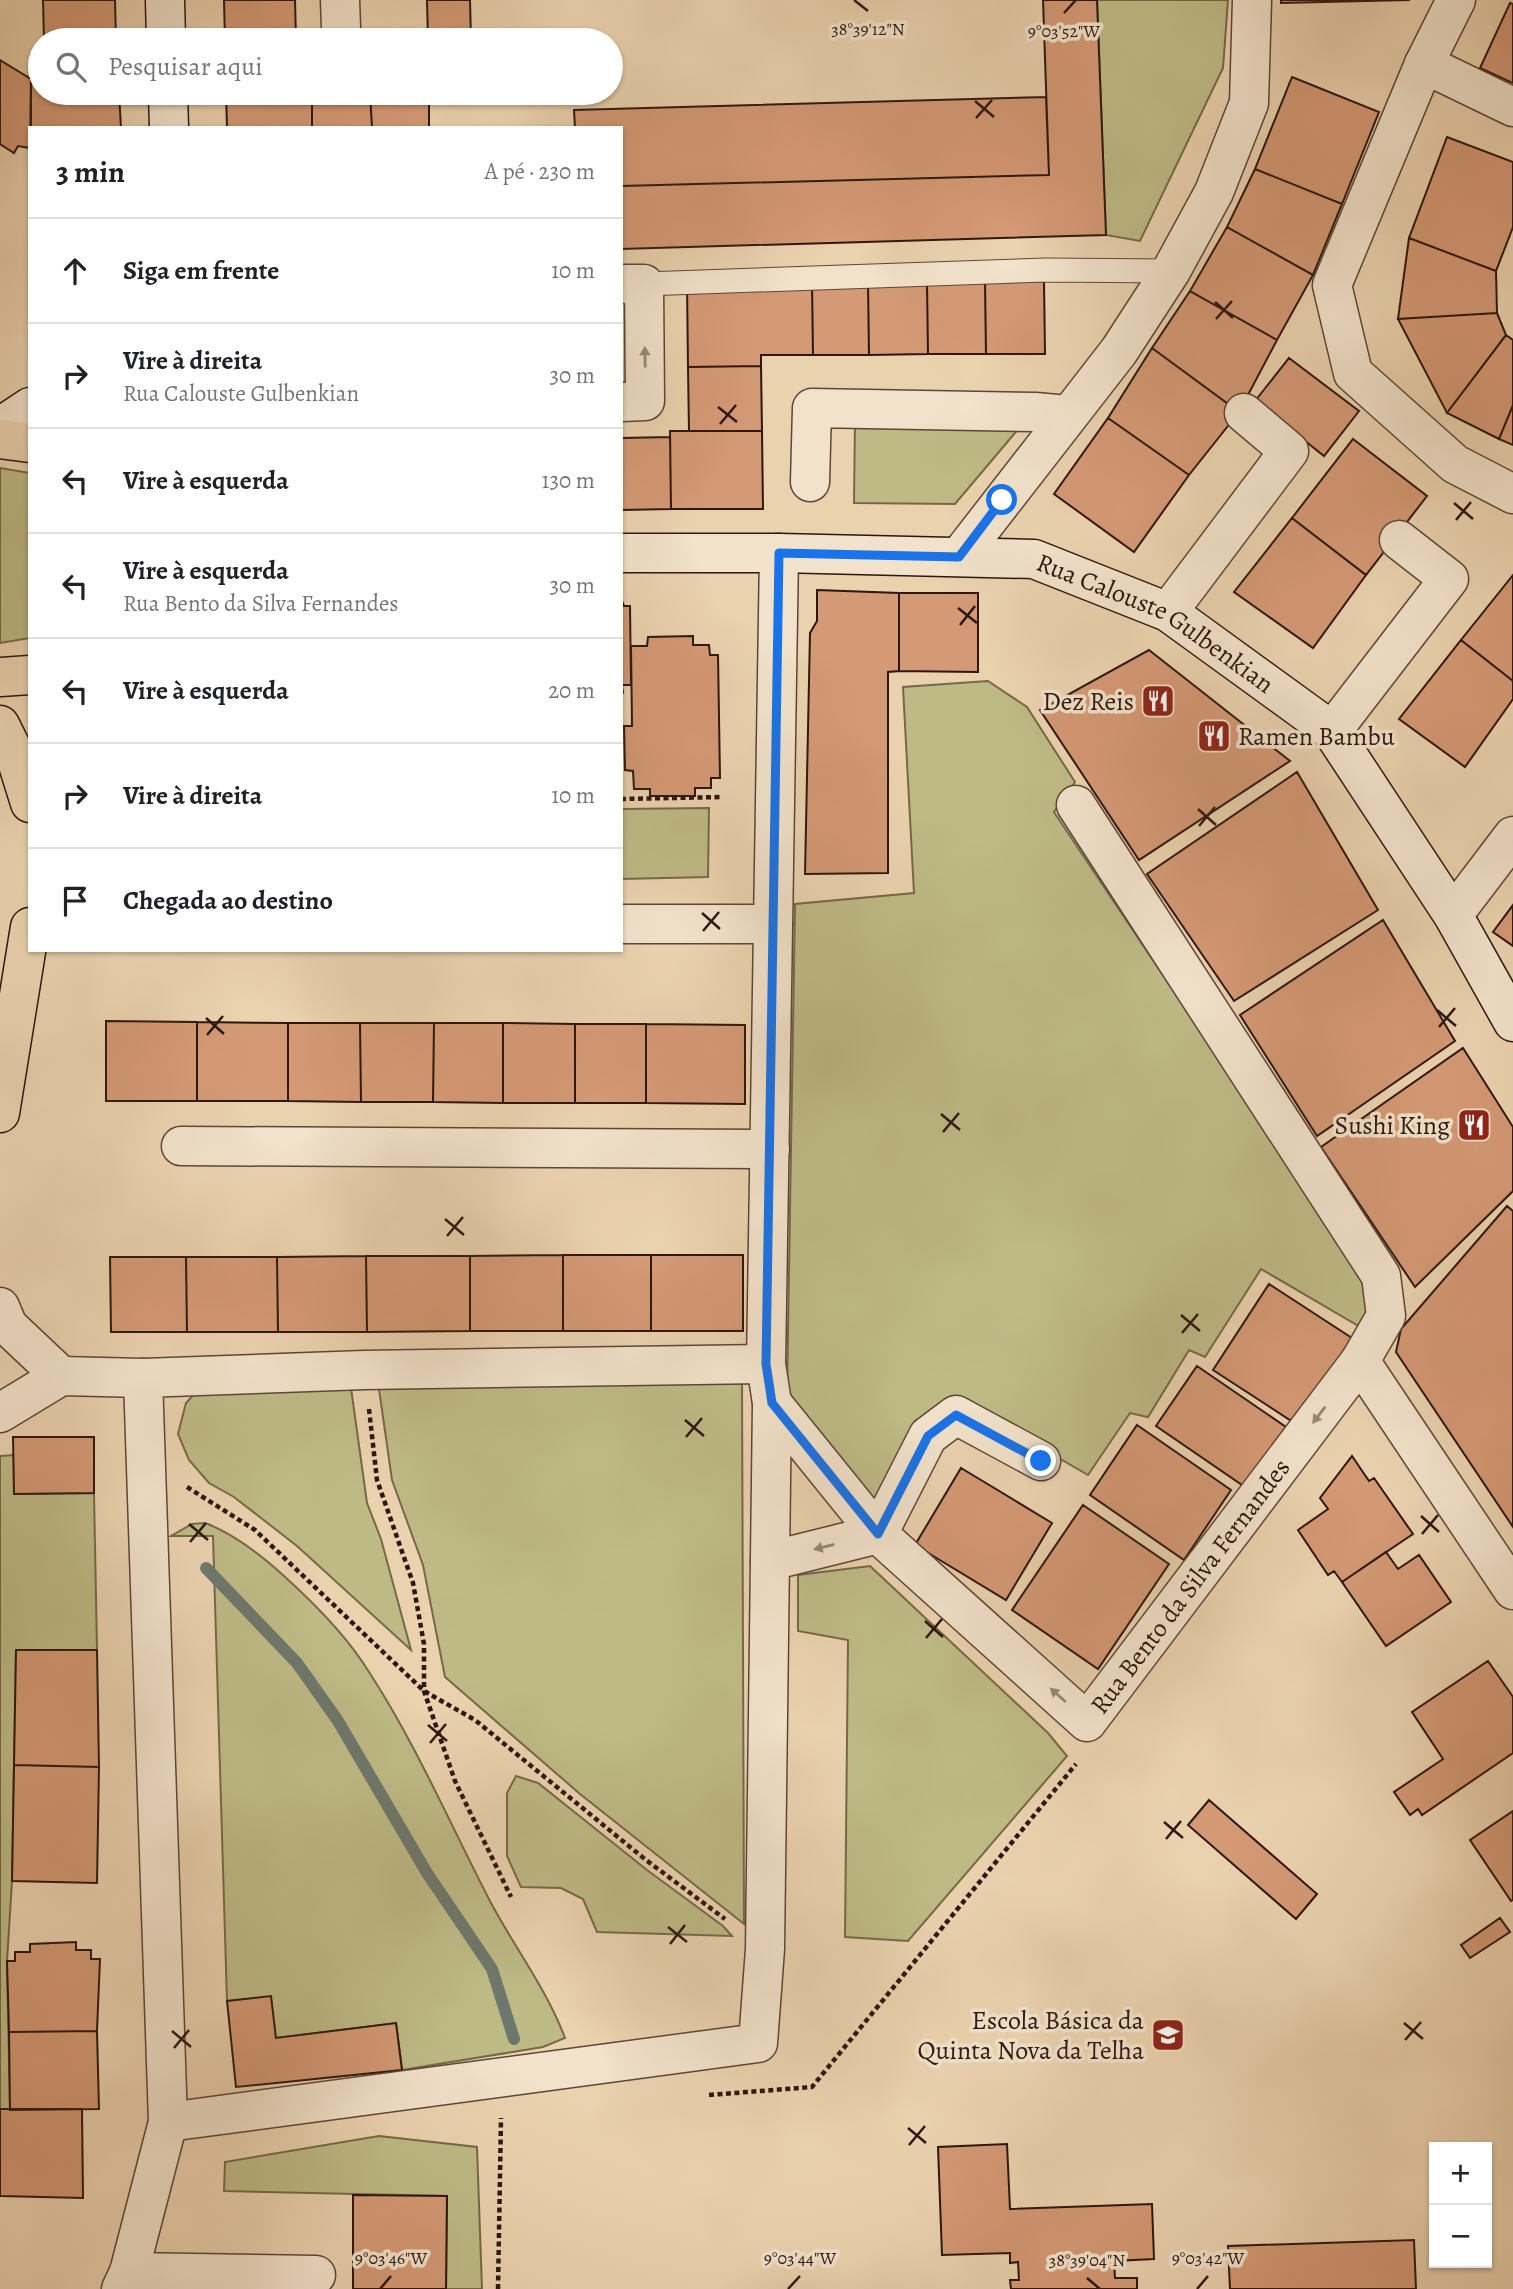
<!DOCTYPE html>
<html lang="pt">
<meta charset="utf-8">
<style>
body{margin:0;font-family:Alegreya,serif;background:#f2f2f2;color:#202124}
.controls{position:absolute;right:21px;bottom:21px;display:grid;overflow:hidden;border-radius:0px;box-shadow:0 2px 5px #0004}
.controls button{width:63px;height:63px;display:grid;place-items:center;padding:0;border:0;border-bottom:2px solid #e0e0e0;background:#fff;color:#202124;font:35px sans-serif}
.stop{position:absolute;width:21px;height:21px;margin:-16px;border:5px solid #1a73e8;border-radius:50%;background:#fff}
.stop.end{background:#1a73e8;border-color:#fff;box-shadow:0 2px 7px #0008}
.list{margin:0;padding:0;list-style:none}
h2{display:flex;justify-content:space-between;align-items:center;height:91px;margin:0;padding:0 28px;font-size:30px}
h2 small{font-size:23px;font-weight:400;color:#757577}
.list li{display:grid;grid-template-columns:46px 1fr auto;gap:21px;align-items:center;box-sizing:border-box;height:105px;padding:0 28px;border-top:2px solid #e0e0e0}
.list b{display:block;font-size:26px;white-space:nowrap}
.list p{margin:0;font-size:23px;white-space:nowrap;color:#757577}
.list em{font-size:23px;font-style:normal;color:#757577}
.icon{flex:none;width:38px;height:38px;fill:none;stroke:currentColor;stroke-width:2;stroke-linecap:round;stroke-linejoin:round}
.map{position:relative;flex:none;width:1513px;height:2289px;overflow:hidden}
.search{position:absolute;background:#fff;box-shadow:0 2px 5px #0004;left:28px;top:28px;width:595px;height:77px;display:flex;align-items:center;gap:18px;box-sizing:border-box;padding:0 24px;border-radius:38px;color:#757577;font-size:26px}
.panel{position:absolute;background:#fff;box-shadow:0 2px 5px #0004;left:28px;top:126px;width:595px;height:826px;border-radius:0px}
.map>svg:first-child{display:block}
.green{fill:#beba86;stroke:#76684a;stroke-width:2}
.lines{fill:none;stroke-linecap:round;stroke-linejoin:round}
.stream{stroke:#6d786c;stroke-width:12}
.building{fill:#d49975;stroke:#2d170f;stroke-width:2}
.lane-casing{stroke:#5c4637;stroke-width:25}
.street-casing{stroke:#5c4637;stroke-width:41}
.secondary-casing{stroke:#2d170f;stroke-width:41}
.primary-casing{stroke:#2d170f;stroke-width:41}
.path{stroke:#2d170f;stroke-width:4.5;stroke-dasharray:5 3.5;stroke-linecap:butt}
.lane{stroke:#f2e2cb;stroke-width:23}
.street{stroke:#f2e2cb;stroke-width:38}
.secondary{stroke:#f2e2cb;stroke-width:38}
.primary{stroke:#ebd2af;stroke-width:38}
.oneway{fill:#998776}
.route{stroke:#1a73e8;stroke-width:9}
.ticks{fill:none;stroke:#2d170f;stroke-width:2.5}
.labels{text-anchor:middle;stroke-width:7;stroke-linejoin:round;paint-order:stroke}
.street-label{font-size:26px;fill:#2d170f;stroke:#f2e2cb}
.poi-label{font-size:26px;fill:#2d170f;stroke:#f2e2cb;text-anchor:end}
.ticks-label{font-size:18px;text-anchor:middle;fill:#2d170f;stroke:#f2e2cb;stroke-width:7;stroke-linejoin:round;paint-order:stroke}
</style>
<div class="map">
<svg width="1513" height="2289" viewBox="0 0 1513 2289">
<rect width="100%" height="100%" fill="#ebd2af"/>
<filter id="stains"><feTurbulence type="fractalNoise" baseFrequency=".00286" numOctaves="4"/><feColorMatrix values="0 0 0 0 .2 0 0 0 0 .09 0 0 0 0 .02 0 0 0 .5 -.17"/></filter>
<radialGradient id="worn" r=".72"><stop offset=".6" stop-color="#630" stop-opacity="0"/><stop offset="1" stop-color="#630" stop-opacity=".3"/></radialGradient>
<!-- green -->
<path class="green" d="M 1097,0 L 1228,0 L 1223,68 L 1140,241 L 1106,235 Z
M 855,419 L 1020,427 L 955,504 L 854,503 Z
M 0,468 L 30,473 L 30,638 L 0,643 Z
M 988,681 L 1027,707 L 1075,782 L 1054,812 L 1362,1273 L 1371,1319 L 1362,1328 L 1261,1269 L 1205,1357 L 1189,1350 L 1148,1417 L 1130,1413 L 1088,1475 L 958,1400 L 915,1421 L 874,1507 L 787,1394 L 795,904 L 914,893 L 903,687 Z
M 709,808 L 708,877 L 621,879 L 621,809 Z
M 742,1380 L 744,1924 L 580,1794 L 445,1677 L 423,1565 L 392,1480 L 379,1389 Z
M 351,1388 L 367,1503 L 381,1539 L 411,1650 L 297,1546 L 234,1497 L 209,1483 L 189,1460 L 178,1434 L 186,1403 L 198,1390 Z
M 14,1455 L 14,1494 L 94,1493 L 97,1650 L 16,1650 L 12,1881 L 7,1961 L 10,2110 L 0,2109 L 0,1456 Z
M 205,1523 C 235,1534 261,1555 284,1576 C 315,1604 347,1636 369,1672 C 416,1744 451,1826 491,1903 C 515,1948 547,1990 565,2038 L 543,2047 L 402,2070 L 396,2023 L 276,2038 L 227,2001 L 213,1536 L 171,1536 L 192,1524 Z
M 870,1566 L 1048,1733 L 1067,1756 L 908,1941 L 845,1937 L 848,1640 L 798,1631 L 798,1575 Z
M 516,1776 L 538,1783 L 647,1870 L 723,1926 L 732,1936 L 597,1932 L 583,1899 L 561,1888 L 521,1887 L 507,1856 L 507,1793 Z
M 379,2136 L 477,2147 L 482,2289 L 446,2289 L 447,2196 L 224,2191 L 225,2162 Z"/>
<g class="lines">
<!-- stream -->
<path class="stream" d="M 206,1568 L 297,1663 L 338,1721 L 427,1873 L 492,1969 L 514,2039"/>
</g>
<!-- building -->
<path class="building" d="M 43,0 L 115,0 L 116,40 L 44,40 Z
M 224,0 L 295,0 L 296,40 L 225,40 Z
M 427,0 L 470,0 L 471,40 L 428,40 Z
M 1043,0 L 1097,0 L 1106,235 L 621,249 L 621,186 L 1049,175 Z
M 1281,0 L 1410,0 L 1281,3 Z
M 1510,3 L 1513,4 L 1513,83 L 1480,68 Z
M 0,60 L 31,79 L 30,148 L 18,146 L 14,153 L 0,144 Z
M 1292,77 L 1379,112 L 1342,204 L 1255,169 Z
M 31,79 L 40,79 L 40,93 L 119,93 L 121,128 L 31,128 Z
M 226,93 L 312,93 L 312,128 L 227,128 Z
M 312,93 L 370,93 L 372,128 L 312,128 Z
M 370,93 L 429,93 L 429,128 L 372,128 Z
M 1046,97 L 1049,175 L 621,186 L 621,128 L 575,128 L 574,110 Z
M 1447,137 L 1513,162 L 1513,227 L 1496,271 L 1409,238 Z
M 1255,169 L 1342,204 L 1313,275 L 1227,227 Z
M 1227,227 L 1313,275 L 1277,340 L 1190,291 Z
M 1409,238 L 1496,271 L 1497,313 L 1398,319 Z
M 1044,281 L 1045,354 L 986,354 L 985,282 Z
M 985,282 L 986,354 L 928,354 L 927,283 Z
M 812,283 L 868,283 L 869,355 L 813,355 Z
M 812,283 L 813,355 L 761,355 L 761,366 L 688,367 L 687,284 Z
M 868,283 L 927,283 L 928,354 L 869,355 Z
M 1190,291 L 1277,340 L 1239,412 L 1152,348 Z
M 1497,313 L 1506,335 L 1447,413 L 1398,319 Z
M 1506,335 L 1513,340 L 1513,405 L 1499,439 L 1447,413 Z
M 1152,348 L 1239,412 L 1189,475 L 1108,418 Z
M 1289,358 L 1359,411 L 1324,456 L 1255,401 Z
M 761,366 L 762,431 L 689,431 L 688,367 Z
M 1513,405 L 1513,445 L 1499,439 Z
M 1108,418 L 1189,475 L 1134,552 L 1054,494 Z
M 670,431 L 762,431 L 763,509 L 671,509 Z
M 670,437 L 671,509 L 621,510 L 621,438 Z
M 1353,439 L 1427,496 L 1366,575 L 1292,518 Z
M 1292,518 L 1366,575 L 1313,648 L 1234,592 Z
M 1513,575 L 1513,681 L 1461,640 Z
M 817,590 L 899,593 L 899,671 L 888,672 L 888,873 L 805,874 L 810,633 L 817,621 Z
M 899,593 L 978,593 L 978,672 L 899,671 Z
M 621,598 L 624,606 L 630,606 L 631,685 L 622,685 L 623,693 L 621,694 Z
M 693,636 L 693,645 L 709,645 L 710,655 L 718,655 L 720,778 L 711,778 L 711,788 L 695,788 L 695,796 L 650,796 L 650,789 L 634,789 L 633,771 L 625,770 L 624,726 L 632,726 L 631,646 L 647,646 L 648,637 Z
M 1461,640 L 1513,681 L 1513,699 L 1465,767 L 1399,719 Z
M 1149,650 L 1290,761 L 1139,860 L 1040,710 Z
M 1297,772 L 1378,910 L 1234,1001 L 1147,874 Z
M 1513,905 L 1513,946 L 1493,932 Z
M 1383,920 L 1455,1041 L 1317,1136 L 1240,1015 Z
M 106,1021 L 197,1022 L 197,1101 L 106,1101 Z
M 197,1022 L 288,1023 L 288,1101 L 197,1101 Z
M 288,1023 L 360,1023 L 361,1102 L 288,1101 Z
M 360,1023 L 434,1023 L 433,1102 L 361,1102 Z
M 434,1023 L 503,1023 L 503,1103 L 433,1102 Z
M 503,1023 L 575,1024 L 575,1103 L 503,1103 Z
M 575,1024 L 646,1024 L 646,1103 L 575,1103 Z
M 646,1024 L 745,1025 L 745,1104 L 646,1103 Z
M 1463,1048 L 1513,1127 L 1513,1191 L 1415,1287 L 1321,1147 Z
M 1507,1206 L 1513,1211 L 1513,1527 L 1396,1352 L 1401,1329 Z
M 563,1255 L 651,1255 L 651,1331 L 563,1331 Z
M 563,1255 L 563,1331 L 470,1331 L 470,1256 Z
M 651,1255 L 743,1255 L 743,1331 L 651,1331 Z
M 366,1256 L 470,1256 L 470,1331 L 367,1332 Z
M 366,1256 L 367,1332 L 278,1332 L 277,1257 Z
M 110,1257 L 186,1257 L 187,1332 L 111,1332 Z
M 186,1257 L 277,1257 L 278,1332 L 187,1332 Z
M 1269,1284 L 1355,1340 L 1299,1426 L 1213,1370 Z
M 1197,1366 L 1286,1427 L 1245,1487 L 1156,1426 Z
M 1137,1425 L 1231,1490 L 1184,1560 L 1090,1495 Z
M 13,1437 L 94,1437 L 94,1493 L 14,1494 Z
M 1352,1456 L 1369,1481 L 1374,1478 L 1413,1534 L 1342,1582 L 1334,1571 L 1328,1575 L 1298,1530 L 1328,1509 L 1320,1498 Z
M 961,1468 L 1052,1523 L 1006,1600 L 915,1545 Z
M 1083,1505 L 1169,1564 L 1098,1669 L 1012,1610 Z
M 1386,1552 L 1398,1569 L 1419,1555 L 1451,1602 L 1386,1646 L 1342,1582 Z
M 16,1650 L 97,1650 L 99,1767 L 14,1765 Z
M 1488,1661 L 1513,1697 L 1513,1753 L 1422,1815 L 1418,1809 L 1410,1815 L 1394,1792 L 1443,1759 L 1412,1712 Z
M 14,1765 L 99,1767 L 97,1883 L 12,1881 Z
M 1209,1800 L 1317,1894 L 1296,1919 L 1188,1825 Z
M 1513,1811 L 1513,1900 L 1511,1901 L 1470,1840 Z
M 1500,1918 L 1510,1932 L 1470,1958 L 1461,1945 Z
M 76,1942 L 76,1950 L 91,1950 L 91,1959 L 100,1959 L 97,2031 L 9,2032 L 7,1961 L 15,1961 L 15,1952 L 30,1952 L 30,1944 Z
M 271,1996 L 276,2038 L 396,2023 L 402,2070 L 236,2087 L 227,2001 Z
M 97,2031 L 99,2109 L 10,2110 L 9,2032 Z
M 0,2109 L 82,2109 L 83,2198 L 0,2196 Z
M 1007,2144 L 1010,2209 L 1152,2204 L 1154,2259 L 1114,2261 L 1115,2278 L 1137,2278 L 1137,2289 L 1011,2289 L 1010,2280 L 1019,2280 L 1018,2262 L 1010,2263 L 1010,2253 L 942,2255 L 938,2147 Z
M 353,2195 L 447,2196 L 446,2289 L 353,2289 Z
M 1414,2240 L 1416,2289 L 1230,2289 L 1228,2246 Z"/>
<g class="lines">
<defs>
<path id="lane" d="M 644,284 L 1045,270 L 1171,271"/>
<g id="street">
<path d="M 340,0 L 341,28"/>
<path d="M 1456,0 L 1424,64 L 1332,285 L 1353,373 L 1455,464 L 1513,494"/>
<path d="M 1424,64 L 1513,107"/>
<path d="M 621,284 L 644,284 L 645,401 L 621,402"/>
<path d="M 810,482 L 812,408 L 1035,412 L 1068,415"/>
<path d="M 959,557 L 1119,351 L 1171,271 L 1214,192 L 1249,103 L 1252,0"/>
<path d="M 1168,612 L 1289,451 L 1244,413"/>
<path d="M 1332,731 L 1449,579 L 1399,540"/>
<path d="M 1453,915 L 1513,836"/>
<path d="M 621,924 L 773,924"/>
<path d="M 181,1146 L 770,1149"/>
<path d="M 0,1307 L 8,1326 L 61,1376"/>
<path d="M 1360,1361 L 1513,1590"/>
<path id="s1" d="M 772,1403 L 878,1534 L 1087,1722 L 1360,1361 L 1386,1316 L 1381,1276 L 1076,805"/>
<path d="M 0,1413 L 61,1376 L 143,1378"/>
<path d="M 770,1561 L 878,1534 L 928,1436 L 956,1415 L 1041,1461"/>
<path d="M 168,2122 L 758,2043 L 765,1949 L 772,1403 L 766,1364 L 779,553"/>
<path d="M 129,2272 L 316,2275"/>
<path d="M 121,2289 L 129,2272 L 168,2122 L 143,1378 L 364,1370 L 766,1364"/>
</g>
<g id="secondary">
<path d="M 165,0 L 166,40"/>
<path d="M 168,93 L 169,128"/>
<path d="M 0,427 L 30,407"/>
<path id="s2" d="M 621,553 L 779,553 L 1034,559 L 1168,612 L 1332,731 L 1453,915 L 1513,1022"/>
</g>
<path id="primary" d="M 0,439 L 30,443
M 0,677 L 30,675
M 0,725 L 15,755 L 30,803
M 0,1113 L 30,927"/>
</defs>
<!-- lane casing -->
<use href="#lane" class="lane-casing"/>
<!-- street casing -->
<use href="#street" class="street-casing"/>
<!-- secondary casing -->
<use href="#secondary" class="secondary-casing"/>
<!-- primary casing -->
<use href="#primary" class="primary-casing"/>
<!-- path -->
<path class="path" d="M 621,799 L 723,797
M 369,1409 L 377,1480 L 413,1583 L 424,1644 L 424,1691 L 455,1781 L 511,1897
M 187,1487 L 255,1530 L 424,1691 L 475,1720 L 646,1860 L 725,1919
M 709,2095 L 812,2087 L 1076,1764
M 498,2289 L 501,2118"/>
<!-- lane -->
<use href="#lane" class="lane"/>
<!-- street -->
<use href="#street" class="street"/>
<!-- secondary -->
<use href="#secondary" class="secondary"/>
<!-- primary -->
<use href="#primary" class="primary"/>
</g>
<!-- one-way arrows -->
<defs><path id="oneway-solid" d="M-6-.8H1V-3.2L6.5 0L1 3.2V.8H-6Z" transform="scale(1.75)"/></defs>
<g class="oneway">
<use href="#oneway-solid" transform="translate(645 357) rotate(-91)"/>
<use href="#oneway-solid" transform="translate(1319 1415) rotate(127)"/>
<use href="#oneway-solid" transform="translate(824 1547) rotate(166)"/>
<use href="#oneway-solid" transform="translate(1058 1695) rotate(-138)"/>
</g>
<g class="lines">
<!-- route -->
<path class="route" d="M 1002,500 L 959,557 L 779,553 L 766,1364 L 772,1403 L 878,1534 L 928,1436 L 956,1415 L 1041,1461"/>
</g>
<!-- ticks -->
<path class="ticks" d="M 854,0 L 868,11M 1064,13 L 1076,0M 975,101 L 994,117M 976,118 L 992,100M 1215,302 L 1233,318M 1216,319 L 1232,301M 718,407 L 737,422M 720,424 L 736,405M 1454,503 L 1473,519M 1456,520 L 1471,502M 958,608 L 977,623M 960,625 L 975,606M 1198,809 L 1216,825M 1199,826 L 1215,807M 702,913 L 720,929M 703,931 L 719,912M 1437,1010 L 1456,1026M 206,1018 L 224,1034M 1439,1027 L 1455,1008M 207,1035 L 223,1016M 941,1114 L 960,1130M 943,1132 L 959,1113M 445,1219 L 464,1235M 447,1236 L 463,1217M 1181,1315 L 1200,1331M 1182,1333 L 1198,1314M 685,1420 L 704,1436M 686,1437 L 702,1418M 1421,1516 L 1439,1532M 189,1524 L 208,1540M 1422,1534 L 1438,1515M 190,1542 L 206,1523M 925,1621 L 943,1637M 926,1638 L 942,1619M 428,1725 L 447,1741M 430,1743 L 446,1724M 1164,1822 L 1183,1838M 1166,1839 L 1181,1821M 668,1927 L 687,1942M 670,1944 L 685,1925M 1404,2023 L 1423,2039M 172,2031 L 191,2047M 1405,2040 L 1421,2022M 174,2048 L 189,2030M 908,2128 L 926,2143M 909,2145 L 925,2126M 1087,2278 L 1100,2289M 380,2289 L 391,2276M 788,2289 L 800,2276M 1197,2289 L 1208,2276"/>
<!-- icons -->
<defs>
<symbol id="restaurant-square" viewBox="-11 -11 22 22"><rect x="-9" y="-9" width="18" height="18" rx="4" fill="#8f2418" stroke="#f2e2cb"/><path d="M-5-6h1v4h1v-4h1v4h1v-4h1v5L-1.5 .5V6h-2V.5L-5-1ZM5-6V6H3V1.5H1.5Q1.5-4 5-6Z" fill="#fff"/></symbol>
<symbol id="school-square" viewBox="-11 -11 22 22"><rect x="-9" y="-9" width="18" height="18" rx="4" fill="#8f2418" stroke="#f2e2cb"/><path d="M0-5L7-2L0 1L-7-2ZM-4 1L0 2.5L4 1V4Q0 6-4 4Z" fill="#fff"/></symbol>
</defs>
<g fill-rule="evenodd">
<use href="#restaurant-square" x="1139" y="682" width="38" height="38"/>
<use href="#restaurant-square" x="1195" y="717" width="38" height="38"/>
<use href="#restaurant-square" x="1455" y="1106" width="38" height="38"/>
<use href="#school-square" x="1149" y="2016" width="38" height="38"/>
</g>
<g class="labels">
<!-- street labels -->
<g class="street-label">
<text dy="9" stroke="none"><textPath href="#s2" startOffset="551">Rua Calouste Gulbenkian</textPath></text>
<text dy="9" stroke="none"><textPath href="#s1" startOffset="620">Rua Bento da Silva Fernandes</textPath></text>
</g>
<!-- poi labels -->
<g class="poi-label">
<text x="1134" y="710">Dez Reis</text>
<text x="1238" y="745" text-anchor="start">Ramen Bambu</text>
<text x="1450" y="1134">Sushi King</text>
<text x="1144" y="2029">Escola Básica da<tspan x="1144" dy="30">Quinta Nova da Telha</tspan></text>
</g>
</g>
<g class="ticks-label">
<text x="868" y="35">38°39'12"N</text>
<text x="1064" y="37">9°03'52"W</text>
<text x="391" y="2264">9°03'46"W</text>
<text x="800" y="2264">9°03'44"W</text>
<text x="1208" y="2264">9°03'42"W</text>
<text x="1087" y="2266">38°39'04"N</text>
</g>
<rect width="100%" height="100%" filter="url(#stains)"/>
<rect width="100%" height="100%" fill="url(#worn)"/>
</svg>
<div class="controls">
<button>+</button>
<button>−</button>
</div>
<div class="stop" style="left:1002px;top:500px"></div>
<div class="stop end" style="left:1041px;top:1461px"></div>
<div class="search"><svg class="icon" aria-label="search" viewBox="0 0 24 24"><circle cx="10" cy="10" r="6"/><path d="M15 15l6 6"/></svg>Pesquisar aqui</div>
<section class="panel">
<h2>3 min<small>A pé · 230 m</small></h2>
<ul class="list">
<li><svg class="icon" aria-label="ahead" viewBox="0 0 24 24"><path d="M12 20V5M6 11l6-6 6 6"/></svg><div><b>Siga em frente</b></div><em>10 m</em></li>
<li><svg class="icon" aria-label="right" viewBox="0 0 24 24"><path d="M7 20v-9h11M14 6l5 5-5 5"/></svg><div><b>Vire à direita</b><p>Rua Calouste Gulbenkian</p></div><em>30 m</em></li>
<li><svg class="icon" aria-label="left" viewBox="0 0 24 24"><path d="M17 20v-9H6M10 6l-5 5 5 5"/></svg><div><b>Vire à esquerda</b></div><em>130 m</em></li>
<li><svg class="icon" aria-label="left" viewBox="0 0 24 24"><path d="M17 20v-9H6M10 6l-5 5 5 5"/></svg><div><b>Vire à esquerda</b><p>Rua Bento da Silva Fernandes</p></div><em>30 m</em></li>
<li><svg class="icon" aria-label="left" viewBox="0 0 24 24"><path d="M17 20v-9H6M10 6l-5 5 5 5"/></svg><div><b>Vire à esquerda</b></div><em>20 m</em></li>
<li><svg class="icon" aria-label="right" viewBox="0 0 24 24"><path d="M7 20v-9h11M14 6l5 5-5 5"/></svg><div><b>Vire à direita</b></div><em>10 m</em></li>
<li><svg class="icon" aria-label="arrive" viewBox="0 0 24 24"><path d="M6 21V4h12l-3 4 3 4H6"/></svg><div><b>Chegada ao destino</b></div></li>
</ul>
</section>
</div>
